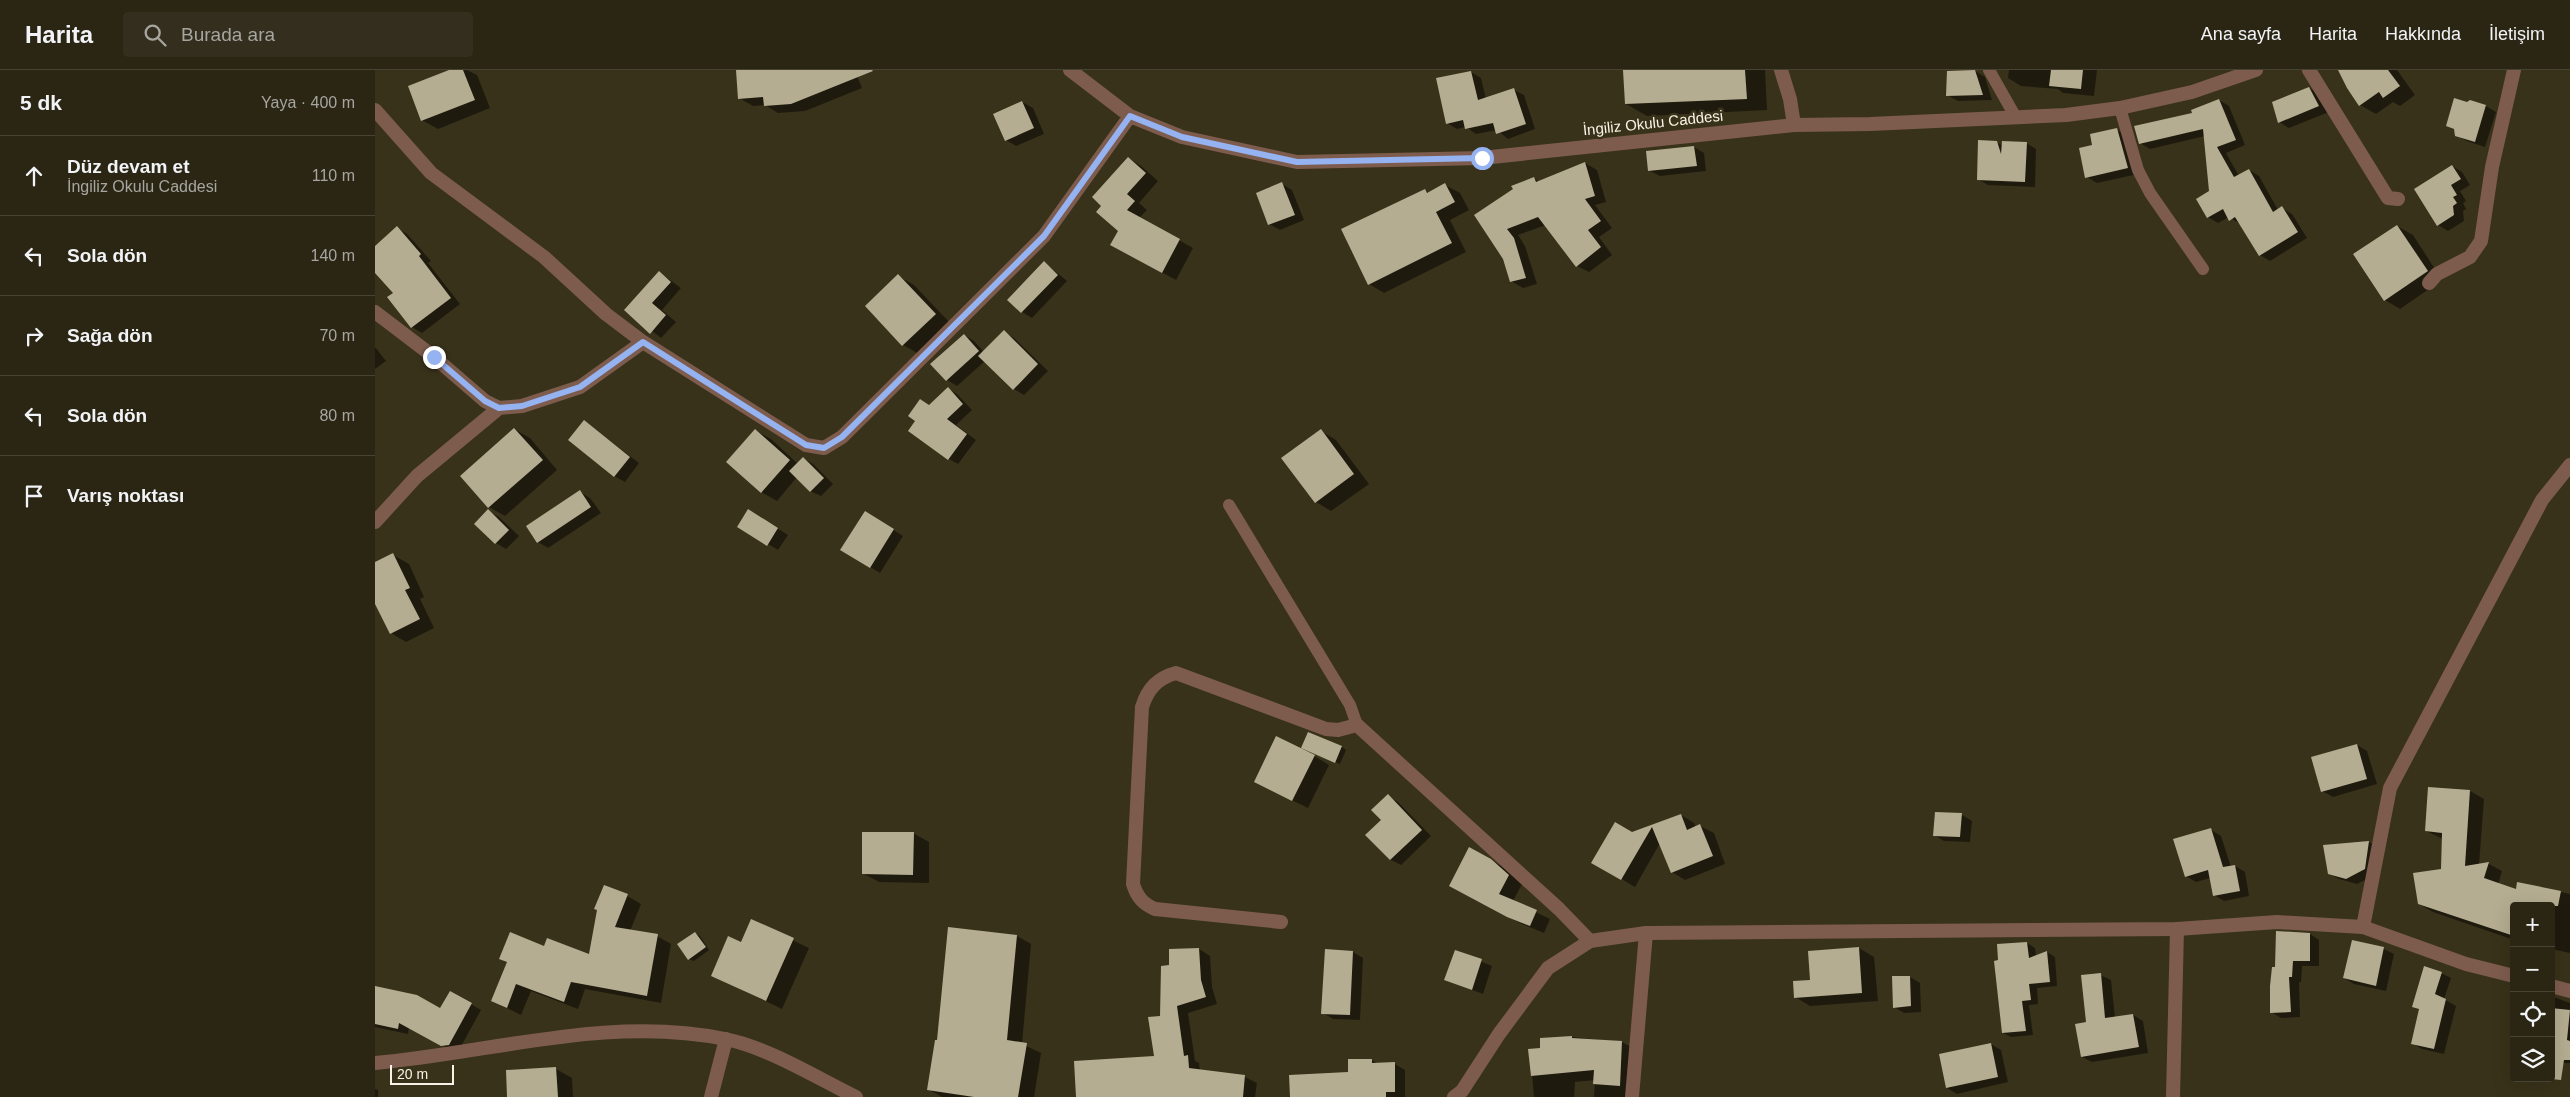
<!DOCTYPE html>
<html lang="tr">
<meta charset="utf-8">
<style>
body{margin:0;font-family:Arial,sans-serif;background:#332e1d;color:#f1f3f6}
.controls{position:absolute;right:15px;bottom:15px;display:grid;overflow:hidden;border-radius:5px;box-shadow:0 5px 20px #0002}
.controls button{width:45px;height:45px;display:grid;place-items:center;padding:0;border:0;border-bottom:1px solid #474334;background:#2b2614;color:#f1f3f6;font:25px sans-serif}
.scale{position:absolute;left:15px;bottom:12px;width:64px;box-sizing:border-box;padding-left:5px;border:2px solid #f8f3e5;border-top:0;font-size:14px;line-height:18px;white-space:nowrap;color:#f8f3e5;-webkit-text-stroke:4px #39321a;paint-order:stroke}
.stop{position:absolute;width:15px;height:15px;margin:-11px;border:4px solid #95b2f1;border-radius:50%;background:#fff}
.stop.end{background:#95b2f1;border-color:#fff;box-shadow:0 1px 5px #0008}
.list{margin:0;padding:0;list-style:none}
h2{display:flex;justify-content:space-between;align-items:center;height:65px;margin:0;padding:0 20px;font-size:21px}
h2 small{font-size:16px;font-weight:400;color:#a6a5a0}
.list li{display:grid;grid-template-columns:32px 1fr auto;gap:15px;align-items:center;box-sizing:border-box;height:80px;padding:0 20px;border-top:1px solid #474334}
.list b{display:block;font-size:19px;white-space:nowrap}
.list p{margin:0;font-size:16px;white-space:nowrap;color:#a6a5a0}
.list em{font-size:16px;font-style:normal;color:#a6a5a0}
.icon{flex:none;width:28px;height:28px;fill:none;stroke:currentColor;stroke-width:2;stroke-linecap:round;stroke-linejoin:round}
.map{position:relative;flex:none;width:2195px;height:1027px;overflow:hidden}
header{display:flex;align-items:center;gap:30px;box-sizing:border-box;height:70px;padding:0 25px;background:#2b2614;border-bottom:1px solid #474334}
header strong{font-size:24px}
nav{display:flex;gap:28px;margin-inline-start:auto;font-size:18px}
.search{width:350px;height:45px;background:#332e1d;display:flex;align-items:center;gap:12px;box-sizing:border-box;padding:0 18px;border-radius:5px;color:#a6a5a0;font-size:19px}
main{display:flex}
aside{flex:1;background:#2b2614}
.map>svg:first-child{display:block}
.shadow{fill:#0007}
.building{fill:#b5ad91}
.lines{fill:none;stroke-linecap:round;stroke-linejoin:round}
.service{stroke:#7d5c4e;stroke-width:12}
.minor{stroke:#7d5c4e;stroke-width:14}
.tertiary{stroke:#7d5c4e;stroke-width:14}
.route{stroke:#95b2f1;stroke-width:6}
.labels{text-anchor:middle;stroke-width:5;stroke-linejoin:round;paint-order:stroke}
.street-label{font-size:15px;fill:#f8f3e5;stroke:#39321a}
</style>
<header>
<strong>Harita</strong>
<div class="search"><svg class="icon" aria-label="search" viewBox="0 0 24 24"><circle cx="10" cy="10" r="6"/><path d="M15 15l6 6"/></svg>Burada ara</div>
<nav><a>Ana sayfa</a><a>Harita</a><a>Hakkında</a><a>İletişim</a></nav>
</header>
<main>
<aside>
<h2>5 dk<small>Yaya · 400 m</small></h2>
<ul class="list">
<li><svg class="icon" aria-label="ahead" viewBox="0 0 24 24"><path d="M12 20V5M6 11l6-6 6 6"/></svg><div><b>Düz devam et</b><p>İngiliz Okulu Caddesi</p></div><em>110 m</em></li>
<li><svg class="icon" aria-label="left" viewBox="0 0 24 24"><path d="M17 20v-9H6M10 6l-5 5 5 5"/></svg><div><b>Sola dön</b></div><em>140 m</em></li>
<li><svg class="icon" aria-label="right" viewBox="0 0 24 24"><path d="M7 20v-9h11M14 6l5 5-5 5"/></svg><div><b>Sağa dön</b></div><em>70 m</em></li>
<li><svg class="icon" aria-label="left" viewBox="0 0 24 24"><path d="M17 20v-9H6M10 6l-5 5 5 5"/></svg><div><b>Sola dön</b></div><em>80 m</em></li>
<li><svg class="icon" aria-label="arrive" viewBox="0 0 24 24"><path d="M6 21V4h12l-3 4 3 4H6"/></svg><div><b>Varış noktası</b></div></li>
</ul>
</aside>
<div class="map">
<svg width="2195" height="1027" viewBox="0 0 2195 1027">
<rect width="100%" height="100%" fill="#39321a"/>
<!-- shadow -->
<path class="shadow" d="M 77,0 L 92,0 L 102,5 L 115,38 L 63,59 L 47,50 Z
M 362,0 L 494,0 L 482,6 L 487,18 L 430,41 L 403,43 L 390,35 L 378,36 L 364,28 Z
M 1249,0 L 1390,0 L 1392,40 L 1272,46 L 1251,34 Z
M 1634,0 L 1722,0 L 1719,26 L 1688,23 L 1683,19 L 1646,16 L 1633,8 Z
M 1965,0 L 2022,0 L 2040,25 L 2025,36 L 2018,32 L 2001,44 L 1985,35 L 1973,18 Z
M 1600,1 L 1610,7 L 1617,30 L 1583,31 L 1572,25 Z
M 1096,2 L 1106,8 L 1111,29 L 1139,20 L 1149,25 L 1160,59 L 1133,69 L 1122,60 L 1101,64 L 1091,57 L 1082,59 L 1072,53 Z
M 1934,18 L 1944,24 L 1954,42 L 1914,58 L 1904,52 Z
M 1844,30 L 1854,36 L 1870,75 L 1851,83 L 1864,106 L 1874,100 L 1884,106 L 1903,140 L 1907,138 L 1917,144 L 1932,168 L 1895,191 L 1885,185 L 1867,155 L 1854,147 L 1843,153 L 1833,147 L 1835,122 L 1830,66 L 1775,79 L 1765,73 Z
M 647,32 L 658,38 L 669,64 L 641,76 L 631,70 Z
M 2111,36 L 2121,42 L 2110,77 L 2092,71 L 2081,65 L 2080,60 L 2072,56 Z
M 1742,60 L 1753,66 L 1763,104 L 1722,113 L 1712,107 Z
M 1621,72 L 1628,76 L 1651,73 L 1661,79 L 1660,117 L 1613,115 L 1603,109 Z
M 1319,77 L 1329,83 L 1331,101 L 1285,106 L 1275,101 L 1273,82 Z
M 753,88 L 766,96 L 783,111 L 764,133 L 772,140 L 764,148 L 818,178 L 801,210 L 750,182 L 744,161 L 728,136 Z
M 1210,93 L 1222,100 L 1231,132 L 1220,135 L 1237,158 L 1224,167 L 1237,185 L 1214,202 L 1202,196 L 1171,155 L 1143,165 L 1150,176 L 1162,214 L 1148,218 L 1136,211 L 1129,189 L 1101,145 L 1159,108 L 1164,112 Z
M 2077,96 L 2087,102 L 2095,115 L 2085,121 L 2091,131 L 2088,133 L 2091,139 L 2088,141 L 2089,151 L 2073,161 L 2063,155 Z
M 907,114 L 917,120 L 929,150 L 905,160 L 894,154 Z
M 1070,115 L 1085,123 L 1094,140 L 1075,150 L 1091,182 L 1009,223 L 994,214 L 1050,121 L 1054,123 Z
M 2022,156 L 2038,165 L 2067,210 L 2025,239 L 2010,230 Z
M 22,158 L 32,164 L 56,191 L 53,193 L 85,234 L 47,263 L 37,257 L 14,228 L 20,223 L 0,201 L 0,178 Z
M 670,193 L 692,211 L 657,248 L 647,242 Z
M 284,202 L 306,218 L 287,240 L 301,252 L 286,268 L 251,240 Z
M 523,206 L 539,215 L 575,253 L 544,284 L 528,275 Z
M 629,262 L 639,268 L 673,301 L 649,325 L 639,319 L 610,291 L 582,316 L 572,310 L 589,265 L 599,271 L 609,282 Z
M 0,277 L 11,291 L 0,299 Z
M 573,319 L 582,324 L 597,340 L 581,355 L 601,370 L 583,394 L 574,389 L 555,336 Z
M 209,351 L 264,393 L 250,412 L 239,406 Z
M 139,359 L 155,368 L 182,400 L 130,446 L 114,437 L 87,406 Z
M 380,360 L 396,369 L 423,394 L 428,388 L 438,394 L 458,414 L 446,426 L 435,421 L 422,407 L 402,431 L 386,422 Z
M 946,361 L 961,370 L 994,414 L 956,441 L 941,432 Z
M 205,422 L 215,428 L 226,443 L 173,478 L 163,472 Z
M 113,441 L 124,447 L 144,466 L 131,479 L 121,473 Z
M 384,447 L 413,465 L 403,480 L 364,456 Z
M 500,448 L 528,466 L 505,503 L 495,497 Z
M 18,485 L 34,494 L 49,527 L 45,529 L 59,558 L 31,572 L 16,563 L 0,531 L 0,494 Z
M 1982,675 L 1992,681 L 2002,714 L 1958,727 L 1947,721 Z
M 967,677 L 971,680 L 965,694 L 932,680 Z
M 939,686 L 954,695 L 933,738 L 896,720 Z
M 2095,721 L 2109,729 L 2104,795 L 2114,794 L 2127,801 L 2123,815 L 2142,821 L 2143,813 L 2195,824 L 2195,883 L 2176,879 L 2176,836 L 2139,836 L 2139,870 L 2058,842 L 2044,834 L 2067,800 L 2068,769 L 2051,761 Z
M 1013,726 L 1023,732 L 1056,766 L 1026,795 L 1016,790 L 992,765 L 1008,750 Z
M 1306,745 L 1319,753 L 1321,758 L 1325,756 L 1339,763 L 1350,794 L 1310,810 L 1297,802 L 1285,773 L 1260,817 L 1218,792 L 1257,764 Z
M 1587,745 L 1597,751 L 1595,772 L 1569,771 L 1559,765 Z
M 1836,760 L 1846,766 L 1856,797 L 1860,796 L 1870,802 L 1874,826 L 1849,831 L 1839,825 L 1835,808 L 1821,812 L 1811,806 Z
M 538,763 L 554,772 L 554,813 L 504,812 L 489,804 Z
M 1994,772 L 2004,778 L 2000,805 L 1982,814 L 1964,809 L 1954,803 Z
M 1115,790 L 1130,798 L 1147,814 L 1138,831 L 1175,849 L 1169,863 L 1147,854 L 1089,823 Z
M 252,826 L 266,834 L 255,861 L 282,866 L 296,874 L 286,933 L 210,919 L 203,939 L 156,921 L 146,945 L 118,931 L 133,893 L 126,889 L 170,878 L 215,886 Z
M 377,851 L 434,878 L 407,939 L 337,905 L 367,874 Z
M 320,863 L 325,866 L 334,880 L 319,891 L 314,889 Z
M 1935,864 L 1944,870 L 1944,896 L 1927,896 L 1926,912 L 1924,912 L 1925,947 L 1906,948 L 1896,942 L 1902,898 Z
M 642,866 L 656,874 L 647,974 L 666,983 L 659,1027 L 567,1027 L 553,1019 Z
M 1978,871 L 2009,879 L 2019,884 L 2011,921 L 1979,914 L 1969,908 Z
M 1652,873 L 1660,878 L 1661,886 L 1672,882 L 1680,887 L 1682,916 L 1662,918 L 1663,934 L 1654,935 L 1658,965 L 1636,967 L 1628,963 Z
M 1484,878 L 1499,887 L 1503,931 L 1435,936 L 1420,927 Z
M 824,879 L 835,886 L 837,917 L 842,934 L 813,943 L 820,991 L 824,993 L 825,1001 L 870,1007 L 882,1013 L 880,1027 L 702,1027 L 780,987 L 796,896 Z
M 1080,881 L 1117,896 L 1108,924 L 1071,910 Z
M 978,882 L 988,888 L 985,950 L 958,949 L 948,943 Z
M 2066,903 L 2076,908 L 2069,929 L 2081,936 L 2069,984 L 2047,979 L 2037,973 L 2045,940 L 2038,936 Z
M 1725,905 L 1736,910 L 1740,948 L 1758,945 L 1768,951 L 1773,983 L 1717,992 L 1707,987 L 1712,953 Z
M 1535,907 L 1545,913 L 1546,942 L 1529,943 L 1519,937 Z
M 0,917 L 66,939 L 75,922 L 106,940 L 84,980 L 78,981 L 34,957 L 33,964 L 0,957 Z
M 2176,926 L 2195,933 L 2195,993 L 2176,993 Z
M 1197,967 L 1247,972 L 1263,981 L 1261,1027 L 1219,1027 L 1220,1010 L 1200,1012 L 1199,1027 L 1159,1027 L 1155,980 L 1167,979 Z
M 1616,974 L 1626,980 L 1633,1012 L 1582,1024 L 1572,1018 Z
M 997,990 L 1003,994 L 1020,994 L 1030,1000 L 1030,1027 L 916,1027 L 974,1004 Z
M 181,999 L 197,1008 L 198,1027 L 134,1027 L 132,1001 Z
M 0,1019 L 3,1020 L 3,1027 L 0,1027 Z"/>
<!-- building -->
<path class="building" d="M 74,0 L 88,0 L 100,30 L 46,51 L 33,16 Z
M 361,0 L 497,0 L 498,1 L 416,34 L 389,36 L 388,27 L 363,29 Z
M 1248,0 L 1370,0 L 1372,29 L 1250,34 Z
M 1600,0 L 1608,25 L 1571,26 L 1572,1 Z
M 1676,0 L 1708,0 L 1706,19 L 1674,16 Z
M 1963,0 L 2013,0 L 2025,16 L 2008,28 L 2004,22 L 1984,36 L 1972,18 Z
M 1096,1 L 1103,30 L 1139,18 L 1151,54 L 1121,64 L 1118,53 L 1090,59 L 1088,50 L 1071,54 L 1061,8 Z
M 1934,17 L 1944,36 L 1903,53 L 1897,32 Z
M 2079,28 L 2092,32 L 2095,30 L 2111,35 L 2100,72 L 2080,66 L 2079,59 L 2071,56 Z
M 1844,29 L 1861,70 L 1842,77 L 1859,107 L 1874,99 L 1898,142 L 1907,136 L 1923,162 L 1884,186 L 1860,147 L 1854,151 L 1848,139 L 1832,148 L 1821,129 L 1834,121 L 1828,59 L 1764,74 L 1759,56 L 1817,43 L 1816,40 Z
M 647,31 L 659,58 L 630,71 L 618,44 Z
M 1742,58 L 1753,98 L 1710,108 L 1704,78 L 1717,75 L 1715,64 Z
M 1603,70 L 1622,71 L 1626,84 L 1627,71 L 1652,72 L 1650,112 L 1602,110 Z
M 1319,76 L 1322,96 L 1273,101 L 1271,81 Z
M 753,87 L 771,103 L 752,124 L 760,131 L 752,140 L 805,169 L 787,203 L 735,175 L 743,161 L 721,142 L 726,136 L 717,127 Z
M 1210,92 L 1220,126 L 1210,129 L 1226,151 L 1213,160 L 1226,177 L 1201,197 L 1163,147 L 1132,159 L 1139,168 L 1151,208 L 1135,212 L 1128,189 L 1099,145 L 1138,119 L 1136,116 L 1159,107 L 1161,112 Z
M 2077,95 L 2086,109 L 2076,115 L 2082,125 L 2078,127 L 2082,133 L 2078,136 L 2079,145 L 2062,156 L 2039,119 Z
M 907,112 L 920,145 L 893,155 L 881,123 Z
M 1070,113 L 1080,132 L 1061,142 L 1077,173 L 993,215 L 966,159 L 1050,119 L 1052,123 Z
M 2022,155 L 2053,201 L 2009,231 L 1978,184 Z
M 22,156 L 46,184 L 44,186 L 76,228 L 36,258 L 12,227 L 18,223 L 0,203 L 0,176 Z
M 669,191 L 683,205 L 646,243 L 632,230 Z
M 284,201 L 296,212 L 277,233 L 291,245 L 275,264 L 249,240 Z
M 523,204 L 561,244 L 527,276 L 490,236 Z
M 629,260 L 663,294 L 638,320 L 603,286 Z
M 589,264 L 604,281 L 571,311 L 555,294 Z
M 573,317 L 588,334 L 572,349 L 592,364 L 573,390 L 533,361 L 540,351 L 533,346 L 545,329 L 554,335 Z
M 209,350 L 255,387 L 239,407 L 193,370 Z
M 139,358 L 168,390 L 113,438 L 85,406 Z
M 380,359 L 415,390 L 386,423 L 351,392 Z
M 946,359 L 979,404 L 940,433 L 906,388 Z
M 428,387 L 449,408 L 435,422 L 414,401 Z
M 205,420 L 216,437 L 162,473 L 151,456 Z
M 113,439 L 134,460 L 120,474 L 99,454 Z
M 373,439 L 403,458 L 392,476 L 362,457 Z
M 490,441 L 519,459 L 495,498 L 465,480 Z
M 18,483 L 35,518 L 30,520 L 45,549 L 15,564 L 0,534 L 0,492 Z
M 933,662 L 967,676 L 960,693 L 926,678 Z
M 901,666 L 940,685 L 917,731 L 879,712 Z
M 1982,674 L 1992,709 L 1946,722 L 1936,687 Z
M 2053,717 L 2095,720 L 2090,796 L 2114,792 L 2109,808 L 2141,819 L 2142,812 L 2186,821 L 2183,836 L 2139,836 L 2139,866 L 2043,834 L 2038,803 L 2066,799 L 2067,763 L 2050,761 Z
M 1013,724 L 1047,760 L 1015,790 L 990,765 L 1006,750 L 996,740 Z
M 1560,742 L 1587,743 L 1585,767 L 1558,766 Z
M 1306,744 L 1312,760 L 1325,754 L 1338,786 L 1296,803 L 1277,757 L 1246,810 L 1216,793 L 1240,752 L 1257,762 Z
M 1836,758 L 1848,797 L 1860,795 L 1865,821 L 1838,826 L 1833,800 L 1810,807 L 1798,769 Z
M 487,762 L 539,762 L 538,805 L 487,804 Z
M 1994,771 L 1990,799 L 1971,809 L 1953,804 L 1948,775 Z
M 1094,777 L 1116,789 L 1134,805 L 1124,824 L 1162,840 L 1155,856 L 1132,847 L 1074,816 Z
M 229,815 L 253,824 L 240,857 L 283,864 L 272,926 L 196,912 L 189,932 L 141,914 L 132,938 L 116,931 L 132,892 L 124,889 L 135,862 L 169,876 L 172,868 L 214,884 L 222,840 L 219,839 Z
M 376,849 L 419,868 L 391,931 L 336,906 L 353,866 L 366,872 Z
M 573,857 L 642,865 L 632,970 L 652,973 L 643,1027 L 599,1027 L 552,1020 L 560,970 L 562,970 Z
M 1901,861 L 1935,863 L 1935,891 L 1918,891 L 1917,907 L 1914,907 L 1916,942 L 1895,943 L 1895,916 L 1897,897 L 1900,897 Z
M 320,862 L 331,877 L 313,890 L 302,874 Z
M 1977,870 L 2009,877 L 2001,916 L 1968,908 Z
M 1652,872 L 1654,888 L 1672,881 L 1675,912 L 1654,914 L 1656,930 L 1647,931 L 1651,961 L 1627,963 L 1619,891 L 1623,890 L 1622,874 Z
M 1484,877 L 1487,923 L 1419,928 L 1418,911 L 1435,910 L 1433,881 Z
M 824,878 L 826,910 L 831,927 L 802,936 L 809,986 L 813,985 L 814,998 L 870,1005 L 868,1027 L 701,1027 L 699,991 L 779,986 L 773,947 L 785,946 L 786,896 L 794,895 L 794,879 Z
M 950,879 L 978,881 L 975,945 L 946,944 Z
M 1080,880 L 1107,889 L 1097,920 L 1069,910 Z
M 2049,896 L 2067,902 L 2060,924 L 2071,929 L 2059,979 L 2036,974 L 2044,939 L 2037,937 Z
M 1726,903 L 1730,948 L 1758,944 L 1764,977 L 1706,987 L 1700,954 L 1711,952 L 1706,905 Z
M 1517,906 L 1535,906 L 1536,936 L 1518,938 Z
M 0,916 L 42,925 L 65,938 L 75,921 L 97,933 L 74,975 L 66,976 L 24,953 L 23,959 L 0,954 Z
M 2176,938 L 2195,940 L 2192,970 L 2195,971 L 2195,990 L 2189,990 L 2186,1010 L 2176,1009 Z
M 1197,966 L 1197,968 L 1247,971 L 1245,1016 L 1218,1014 L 1219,1000 L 1156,1006 L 1153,979 L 1165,978 L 1165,968 Z
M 1616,973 L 1623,1007 L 1571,1018 L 1564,984 Z
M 973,989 L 997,989 L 997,993 L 1020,992 L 1020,1022 L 1011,1022 L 1011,1027 L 915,1027 L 914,1005 L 973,1002 Z
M 181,997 L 183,1027 L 132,1027 L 131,1000 Z"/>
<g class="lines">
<!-- service -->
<path class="service" d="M 1614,0 L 1640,46
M 1745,38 L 1763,100 L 1775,123 L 1828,199
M 854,435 L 975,635 L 982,655"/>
<!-- minor -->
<path class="minor" d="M 695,0 L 755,46 L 807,67 L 922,92 L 1107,88 L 1419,55 L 1495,54 L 1691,45 L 1745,38 L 1817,22 L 1881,0
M 1406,0 L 1415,29 L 1419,55
M 1934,0 L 2013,128 L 2023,129
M 0,40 L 56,103 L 169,187 L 231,244 L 268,272 L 431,375 L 449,378 L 467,367 L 669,166 L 755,46
M 2054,213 L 2062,204 L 2095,187 L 2106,171 L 2117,97 L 2139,0
M 0,242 L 59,287 L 110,331 L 124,338 L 147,336 L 205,317 L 268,272
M 0,452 L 42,406 L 124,338
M 906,852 L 780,839 C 768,834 762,827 758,814 L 767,637 C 773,618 783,608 801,603 L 951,659 L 963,660 L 982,655 L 1184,839 L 1215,871
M 1988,857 L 2015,718 L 2167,430 L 2195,395
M 336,1027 L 351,969
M 1257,1027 L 1271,863
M 1798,1027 L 1802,859"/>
<!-- tertiary -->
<path class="tertiary" d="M 2176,916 L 2195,921
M 0,993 C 115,983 234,945 350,969 C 392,977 442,1008 481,1027
M 1079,1027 L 1087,1021 L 1124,964 L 1173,898 L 1215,871 L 1271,863 L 1802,859 L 1902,852 L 1988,857 L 2091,894 L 2139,906"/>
</g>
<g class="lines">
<!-- route -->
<path class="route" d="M 59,287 L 110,331 L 124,338 L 147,336 L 205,317 L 268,272 L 431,375 L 449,378 L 467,367 L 669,166 L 755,46 L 807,67 L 922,92 L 1107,88"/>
</g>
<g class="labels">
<!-- street labels -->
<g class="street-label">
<text transform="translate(1278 53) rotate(-6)" y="5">İngiliz Okulu Caddesi</text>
</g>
</g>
</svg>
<div class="controls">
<button>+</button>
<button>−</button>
<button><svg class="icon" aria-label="locate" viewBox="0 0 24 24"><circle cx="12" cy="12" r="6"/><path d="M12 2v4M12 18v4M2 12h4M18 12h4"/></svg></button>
<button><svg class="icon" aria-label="layers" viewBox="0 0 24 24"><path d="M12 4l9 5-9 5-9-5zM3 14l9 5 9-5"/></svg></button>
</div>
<div class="scale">20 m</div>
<div class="stop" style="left:1107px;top:88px"></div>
<div class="stop end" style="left:59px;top:287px"></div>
</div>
</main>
